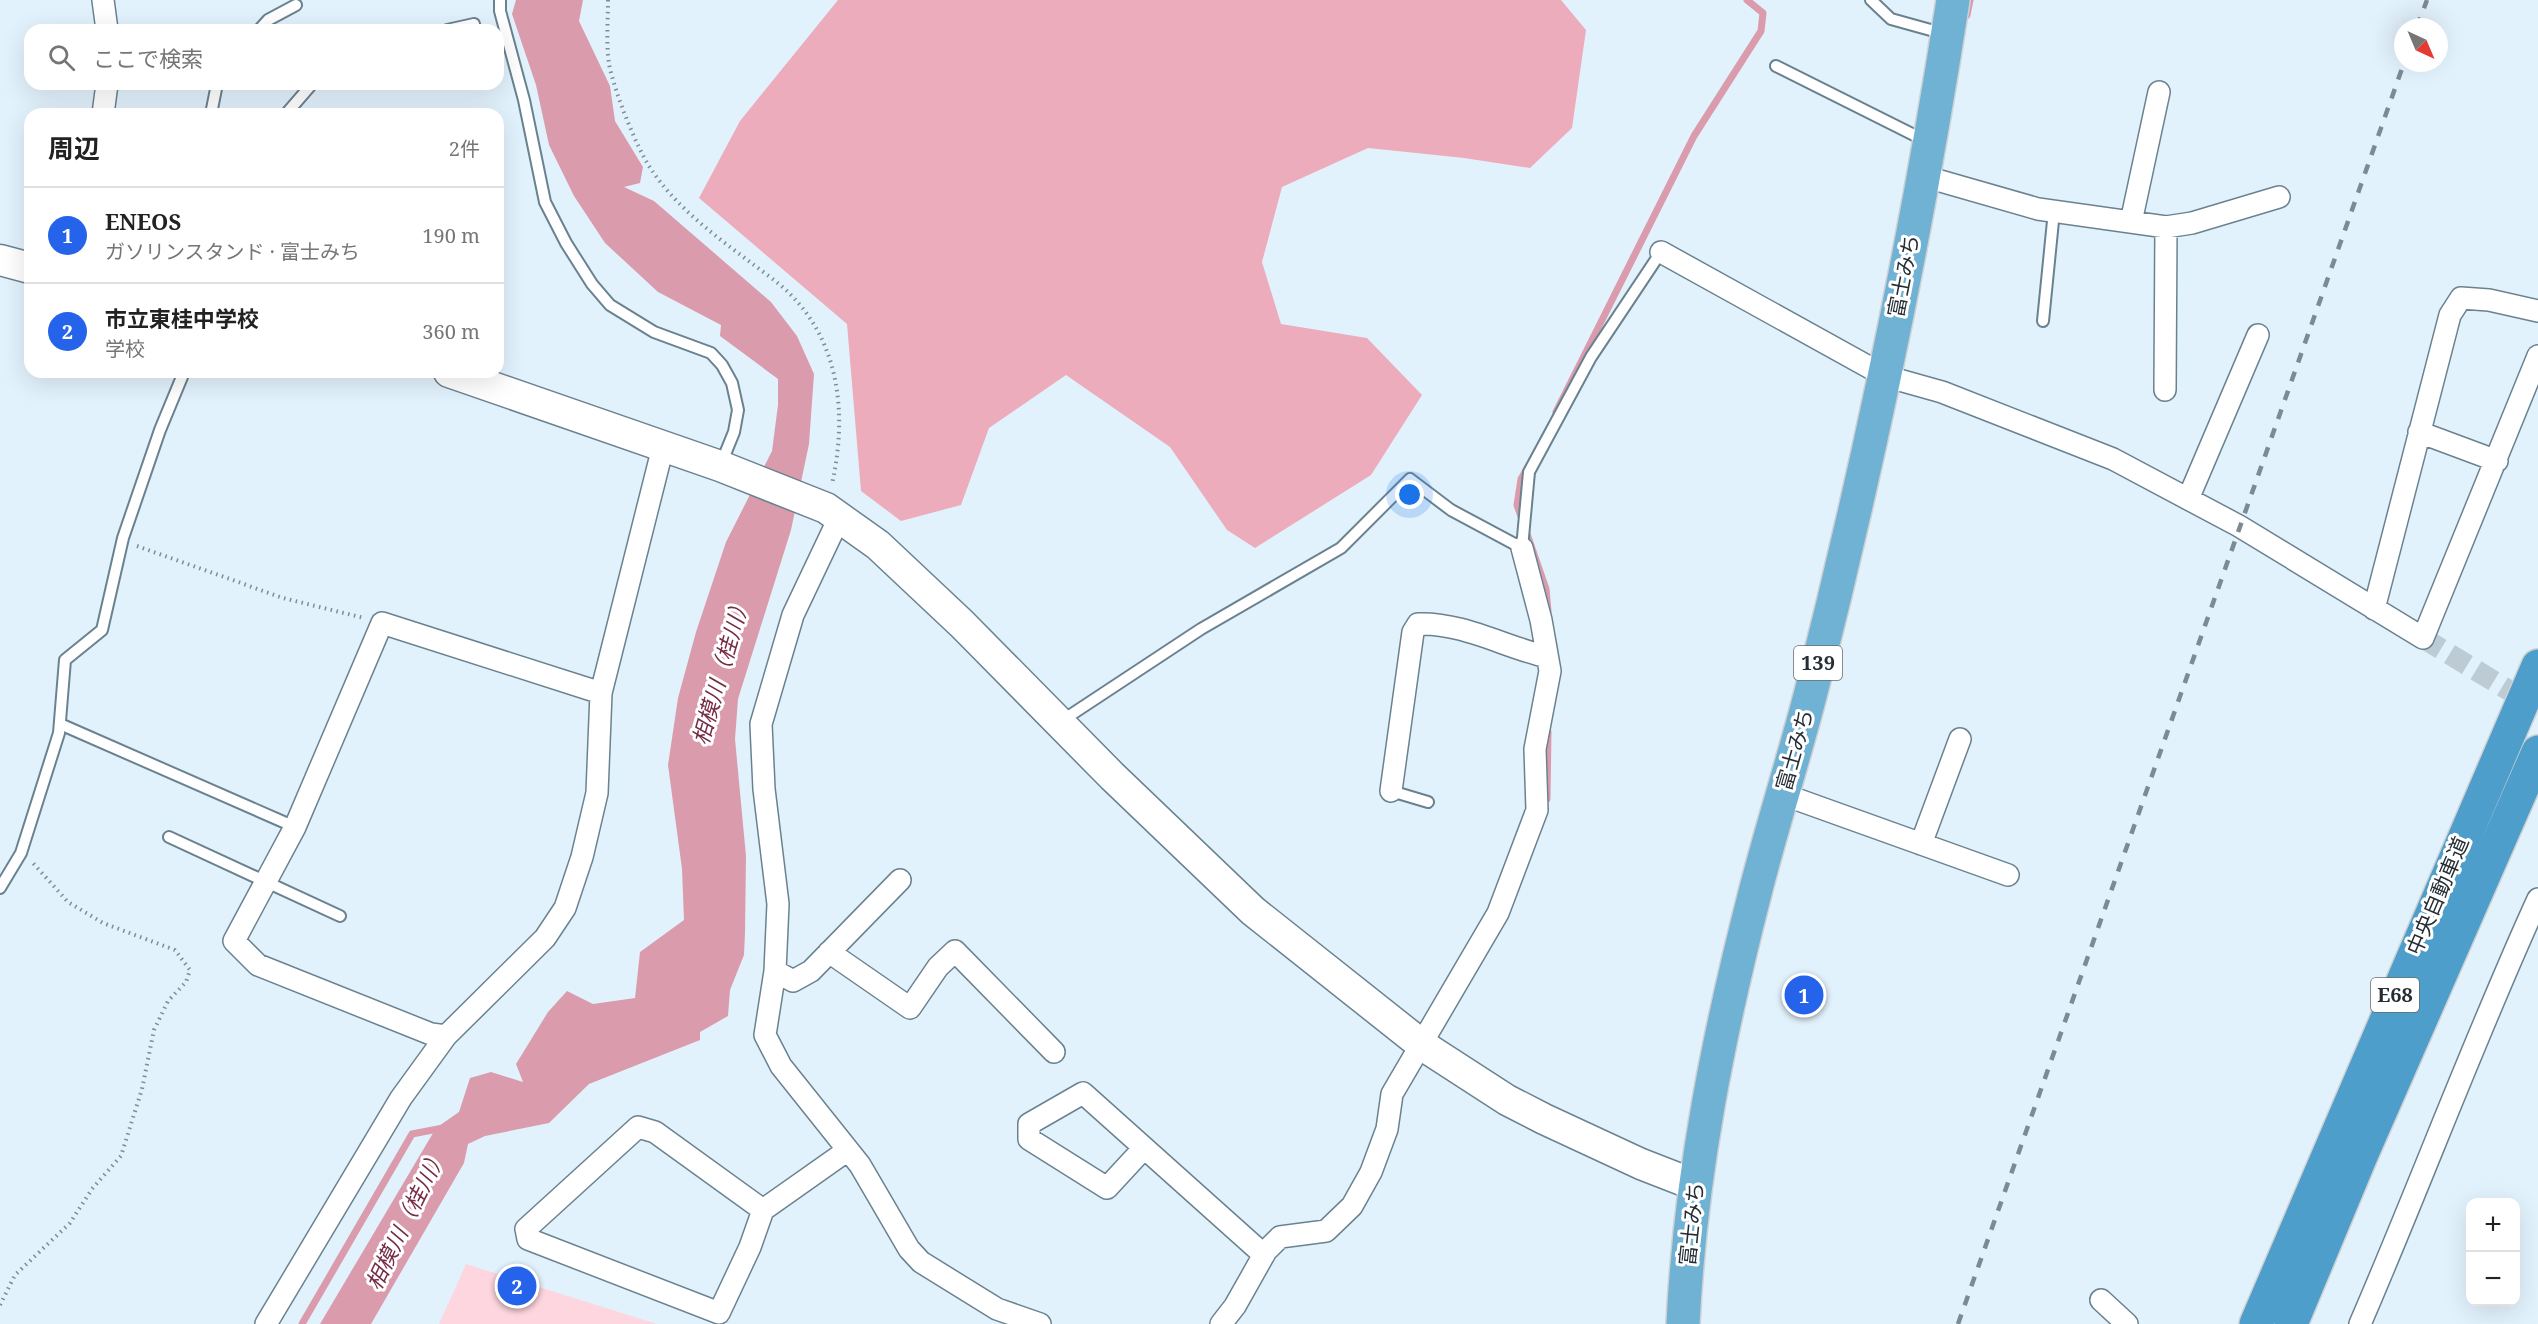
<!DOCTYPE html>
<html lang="ja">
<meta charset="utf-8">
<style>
body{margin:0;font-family:"Noto Serif","Noto Sans JP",serif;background:#f6f6f6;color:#222}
.controls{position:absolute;right:18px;bottom:18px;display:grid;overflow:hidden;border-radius:12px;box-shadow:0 6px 24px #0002}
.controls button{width:54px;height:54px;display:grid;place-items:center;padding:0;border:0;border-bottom:2px solid #e0e0e0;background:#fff;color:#222;font:30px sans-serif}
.compass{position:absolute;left:2394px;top:18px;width:54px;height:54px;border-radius:50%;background:#fff;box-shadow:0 6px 24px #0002;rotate:136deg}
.you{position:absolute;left:1410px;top:495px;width:21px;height:21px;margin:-15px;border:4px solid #fff;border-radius:50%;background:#1a73e8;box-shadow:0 0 0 9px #1a73e833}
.badge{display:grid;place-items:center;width:39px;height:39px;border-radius:50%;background:#2563eb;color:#fff;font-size:20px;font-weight:700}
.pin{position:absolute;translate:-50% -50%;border:3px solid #fff;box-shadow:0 2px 6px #0006}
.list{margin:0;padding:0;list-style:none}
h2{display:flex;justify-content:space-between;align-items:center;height:78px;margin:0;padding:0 24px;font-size:26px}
h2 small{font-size:20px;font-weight:400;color:#767676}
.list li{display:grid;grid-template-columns:39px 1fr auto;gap:18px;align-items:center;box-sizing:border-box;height:96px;padding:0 24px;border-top:2px solid #e0e0e0}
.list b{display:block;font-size:22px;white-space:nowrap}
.list p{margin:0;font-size:20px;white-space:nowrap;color:#767676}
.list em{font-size:20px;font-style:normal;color:#767676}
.icon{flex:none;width:33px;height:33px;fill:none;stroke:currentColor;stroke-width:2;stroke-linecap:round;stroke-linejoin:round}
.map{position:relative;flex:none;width:2538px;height:1324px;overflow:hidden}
.search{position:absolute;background:#fff;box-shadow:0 6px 24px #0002;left:24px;top:24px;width:480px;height:66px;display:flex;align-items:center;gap:15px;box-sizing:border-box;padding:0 21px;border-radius:18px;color:#767676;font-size:22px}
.panel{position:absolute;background:#fff;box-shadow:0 6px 24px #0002;left:24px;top:108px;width:480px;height:270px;border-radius:18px}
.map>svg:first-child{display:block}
.green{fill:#fed6df}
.forest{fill:#ecacbc}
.water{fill:#da9cac}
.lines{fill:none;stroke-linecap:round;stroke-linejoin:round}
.stream{stroke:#da9cac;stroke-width:7}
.minor-tunnel{stroke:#bccbd4;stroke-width:21;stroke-dasharray:21 10;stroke-linecap:butt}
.service-casing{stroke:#6a8290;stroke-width:14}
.minor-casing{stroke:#6a8290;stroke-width:24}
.secondary-casing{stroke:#6a8290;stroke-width:33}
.trunk-casing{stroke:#cfd1d2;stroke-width:36}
.motorway-casing{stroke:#cfd1d2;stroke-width:36}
.path{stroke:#7f8c93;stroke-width:4;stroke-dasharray:1.5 4.5;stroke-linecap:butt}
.service{stroke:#fff;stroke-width:10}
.minor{stroke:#fff;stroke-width:21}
.secondary{stroke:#fff;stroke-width:30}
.trunk{stroke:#70b2d4;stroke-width:33}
.motorway{stroke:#4d9eca;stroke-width:33}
.rail{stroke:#7d8a91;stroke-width:4.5;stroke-dasharray:10 10;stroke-linecap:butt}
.labels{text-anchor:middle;stroke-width:6;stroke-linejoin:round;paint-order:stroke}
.shield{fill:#fff;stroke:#666d71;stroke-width:1.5}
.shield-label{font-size:20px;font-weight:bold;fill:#242e34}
.street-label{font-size:21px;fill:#242e34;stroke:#fff}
.water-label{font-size:22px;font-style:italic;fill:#762c45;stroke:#fff}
</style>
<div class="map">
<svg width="2538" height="1324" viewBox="0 0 2538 1324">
<rect width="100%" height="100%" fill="#e2f2fc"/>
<!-- green -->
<path class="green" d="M 466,1264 L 657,1324 L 439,1324 Z"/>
<!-- forest -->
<path class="forest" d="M 838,0 L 1561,0 L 1586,30 L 1572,128 L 1530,168 L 1464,158 L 1368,148 L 1282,187 L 1262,262 L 1281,324 L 1367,338 L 1422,395 L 1371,475 L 1255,548 L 1227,530 L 1170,447 L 1066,375 L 989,428 L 961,505 L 901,521 L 861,491 L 847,324 L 699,198 L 740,121 Z"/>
<!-- water -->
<path class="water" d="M 516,0 L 583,0 L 579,21 L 610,86 L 615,121 L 643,167 L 640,183 L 624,187 L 654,201 L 771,302 L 797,336 L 814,374 L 809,444 L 791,530 L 738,699 L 735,739 L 746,856 L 745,933 L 744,955 L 730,990 L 728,1016 L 700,1032 L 700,1040 L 589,1084 L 549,1123 L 485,1136 L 468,1144 L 464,1163 L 371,1324 L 320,1324 L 436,1128 L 459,1112 L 470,1078 L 491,1072 L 523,1082 L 516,1064 L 548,1012 L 567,991 L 593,1004 L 635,998 L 640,952 L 684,920 L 682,869 L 668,765 L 678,698 L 696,632 L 726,542 L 772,451 L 778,405 L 778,379 L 720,336 L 721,325 L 658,292 L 605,243 L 574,196 L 549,145 L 536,85 L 512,14 Z"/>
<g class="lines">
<!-- stream -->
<path class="stream" d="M 1967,15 L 1970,0
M 1556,412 L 1694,136 L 1761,31 L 1763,13 L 1747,0
M 1528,467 L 1521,479 L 1517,505 L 1546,589 L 1548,611
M 1547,799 L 1548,732
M 302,1324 L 412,1134 L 443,1128"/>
<!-- minor-tunnel -->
<path class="minor-tunnel" d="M 2423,638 L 2538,708"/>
<defs>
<path id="service" d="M 500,0 L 500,11 L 524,100 L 545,202 L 566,243 L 592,284 L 610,305 L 654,332 L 711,353 L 722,365 L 732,383 L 738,410 L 734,432 L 721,464
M 1871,0 L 1891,19 L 1945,34
M 259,30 L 268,20 L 296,5
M 447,30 L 474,24
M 1776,66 L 1926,141
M 211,114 L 217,84
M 286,114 L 312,84
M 2043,321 L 2054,211
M 1060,722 L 1201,629 L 1341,548 L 1410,479 L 1451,510 L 1522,548 L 1529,472 L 1591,357 L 1661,252
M 60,724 L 295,827
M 1391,791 L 1428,802
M 169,837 L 340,916
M 0,888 L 21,853 L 59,733 L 65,660 L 102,630 L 123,538 L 160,430 L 184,372"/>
<path id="minor" d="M 103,0 L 107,30
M 103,114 L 107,84
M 1923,176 L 2038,209 L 2166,227 L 2192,223 L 2279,197
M 2131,222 L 2159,92
M 1661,252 L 1885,376 L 1942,392 L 2113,459 L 2239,526 L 2423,638 L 2538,356
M 2165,390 L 2166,227
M 2419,432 L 2497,461
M 2188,499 L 2258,335
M 840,516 L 793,615 L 761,724 L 764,789 L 778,904 L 775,971 L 765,1035 L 781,1066 L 860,1165 L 909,1249 L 921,1262 L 997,1309 L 1040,1324
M 2374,609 L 2450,315 L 2461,298 L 2489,300 L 2538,311
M 1391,791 L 1413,632 L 1418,624 C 1461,622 1505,647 1547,657
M 1782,794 L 2008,875
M 1921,844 L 1960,739
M 829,952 L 910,1008 L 938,967 L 955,951 L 1054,1052
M 775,971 L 793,981 L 811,971 L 900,880
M 446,1036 L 431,1034 L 258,965 L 234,941 L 295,827 L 382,623 L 601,693
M 1144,1148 L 1107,1188 L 1029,1139 L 1029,1124 L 1083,1093 L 1264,1255
M 763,1210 L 655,1132 L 638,1127 L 526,1229 L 528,1239 L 719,1313 L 750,1247 L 763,1210 L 848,1150
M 2101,1300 L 2127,1324
M 266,1324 L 401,1098 L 446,1036 L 545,938 L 565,908 L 582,857 L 597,793 L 601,693 L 663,447
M 1221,1324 L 1235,1306 L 1266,1251 L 1280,1237 L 1326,1231 L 1352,1206 L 1371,1172 L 1387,1129 L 1392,1094 L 1498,913 L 1537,810 L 1535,749 L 1550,671 L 1541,620 L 1522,548
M 2360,1324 C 2421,1183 2474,1039 2538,899"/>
<path id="secondary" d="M 0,260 L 30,268
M 449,372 L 720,466 L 826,508 L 878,545 L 962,624 L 1112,776 L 1253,911 L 1422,1045 L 1507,1100 L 1544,1119 L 1641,1164 L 1695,1185"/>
<path id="trunk" d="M 1683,1324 C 1690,1176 1719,1032 1756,889 C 1773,823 1794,758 1811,692 C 1869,464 1917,233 1953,0"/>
<path id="motorway" d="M 2256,1324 L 2538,666
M 2291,1324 L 2361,1156 L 2538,752"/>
</defs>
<!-- service casing -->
<use href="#service" class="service-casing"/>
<!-- minor casing -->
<use href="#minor" class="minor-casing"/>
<!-- secondary casing -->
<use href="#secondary" class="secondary-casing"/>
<!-- trunk casing -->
<use href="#trunk" class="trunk-casing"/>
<!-- motorway casing -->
<use href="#motorway" class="motorway-casing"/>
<!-- path -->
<path class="path" d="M 608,0 C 608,21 606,43 609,64 C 614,90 636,147 651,169 C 676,207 714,235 750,262 C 763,272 778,282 789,293 C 841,344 847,417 832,484
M 137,546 L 283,598 L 364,618
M 0,1305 L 15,1275 L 70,1223 L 92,1189 L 121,1156 L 142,1089 L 154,1030 L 168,1001 L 186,982 L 190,970 L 175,950 L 103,923 L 68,902 L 33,863"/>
<!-- service -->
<use href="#service" class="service"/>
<!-- minor -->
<use href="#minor" class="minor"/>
<!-- secondary -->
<use href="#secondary" class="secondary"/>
<!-- trunk -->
<use href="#trunk" class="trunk"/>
<!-- motorway -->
<use href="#motorway" class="motorway"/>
<!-- rail -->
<path class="rail" d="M 2417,27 L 2427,0
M 1958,1324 L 2404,63"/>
</g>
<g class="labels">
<!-- shield labels -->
<g class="shield">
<rect x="1794" y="646" width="48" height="34" rx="4.5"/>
<rect x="2371" y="978" width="48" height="34" rx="4.5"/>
</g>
<g class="shield-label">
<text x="1818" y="670">139</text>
<text x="2395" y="1002">E68</text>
</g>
<!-- street labels -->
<g class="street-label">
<text transform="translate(1904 276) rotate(-79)" y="7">富士みち</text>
<text transform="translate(1795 750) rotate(-74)" y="7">富士みち</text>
<text transform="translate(2438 896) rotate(-67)" y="7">中央自動車道</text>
<text transform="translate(1692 1224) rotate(-84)" y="7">富士みち</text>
</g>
<!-- water labels -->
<g class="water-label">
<text transform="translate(721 670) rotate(-74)" y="8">相模川（桂川）</text>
<text transform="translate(406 1219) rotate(-64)" y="8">相模川（桂川）</text>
</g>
</g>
</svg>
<div class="controls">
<button>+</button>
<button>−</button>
</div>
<svg class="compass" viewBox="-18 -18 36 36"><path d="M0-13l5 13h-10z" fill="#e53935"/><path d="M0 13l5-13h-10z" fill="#767676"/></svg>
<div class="you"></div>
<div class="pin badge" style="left:1804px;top:995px">1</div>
<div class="pin badge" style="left:517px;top:1286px">2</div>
<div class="search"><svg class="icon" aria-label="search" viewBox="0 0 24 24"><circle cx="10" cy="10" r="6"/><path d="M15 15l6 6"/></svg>ここで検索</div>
<section class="panel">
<h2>周辺<small>2件</small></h2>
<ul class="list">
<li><span class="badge">1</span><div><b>ENEOS</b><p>ガソリンスタンド · 富士みち</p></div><em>190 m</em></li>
<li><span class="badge">2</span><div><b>市立東桂中学校</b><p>学校</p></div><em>360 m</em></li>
</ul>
</section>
</div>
